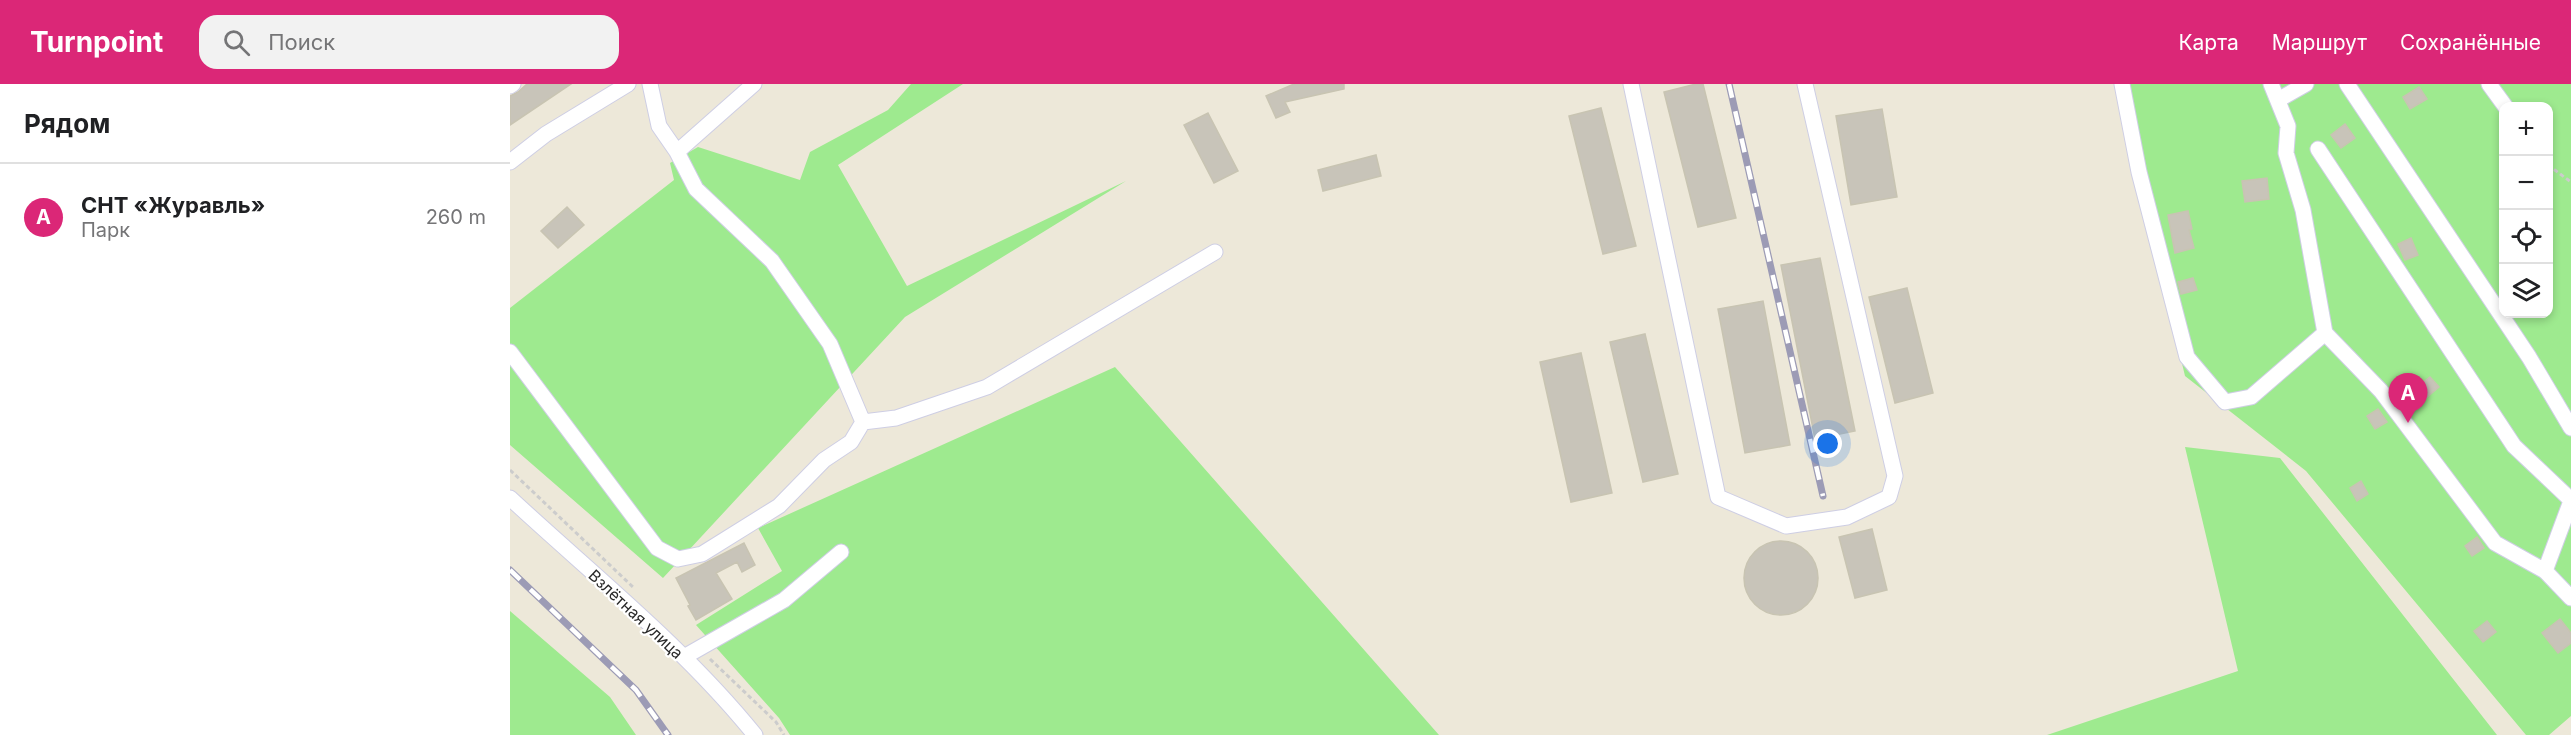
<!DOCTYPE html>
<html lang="ru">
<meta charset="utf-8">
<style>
body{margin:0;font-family:Inter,sans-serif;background:#f2f2f2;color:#202124}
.controls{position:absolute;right:18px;top:18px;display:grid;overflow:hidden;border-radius:12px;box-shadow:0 3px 9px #0003}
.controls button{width:54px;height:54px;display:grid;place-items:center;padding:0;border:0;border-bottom:2px solid #e0e0e0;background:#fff;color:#202124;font:30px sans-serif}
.you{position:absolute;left:1318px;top:360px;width:21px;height:21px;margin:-15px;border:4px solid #fff;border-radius:50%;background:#1a73e8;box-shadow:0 0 0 9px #1a73e833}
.badge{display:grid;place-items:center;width:39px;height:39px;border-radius:50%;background:#db2777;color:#fff;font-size:20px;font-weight:700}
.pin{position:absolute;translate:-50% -50px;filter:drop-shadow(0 2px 3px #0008)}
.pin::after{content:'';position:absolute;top:32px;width:21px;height:18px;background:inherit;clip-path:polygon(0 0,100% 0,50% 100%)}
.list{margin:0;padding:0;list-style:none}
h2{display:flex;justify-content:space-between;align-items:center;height:78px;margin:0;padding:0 24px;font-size:26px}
h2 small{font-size:20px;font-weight:400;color:#757577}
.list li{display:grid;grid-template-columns:39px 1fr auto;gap:18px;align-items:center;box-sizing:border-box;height:108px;padding:0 24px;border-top:2px solid #e0e0e0}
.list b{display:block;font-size:22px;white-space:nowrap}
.list p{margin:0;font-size:20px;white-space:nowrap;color:#757577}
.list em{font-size:20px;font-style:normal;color:#757577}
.icon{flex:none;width:33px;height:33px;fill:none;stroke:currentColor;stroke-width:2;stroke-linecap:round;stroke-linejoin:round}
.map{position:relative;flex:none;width:2061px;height:651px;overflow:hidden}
header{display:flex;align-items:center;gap:36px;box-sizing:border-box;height:84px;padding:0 30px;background:#db2777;color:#fff}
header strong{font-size:28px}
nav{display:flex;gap:33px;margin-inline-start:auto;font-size:21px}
.search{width:420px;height:54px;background:#f2f2f2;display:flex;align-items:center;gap:15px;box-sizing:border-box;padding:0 21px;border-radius:18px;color:#757577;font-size:22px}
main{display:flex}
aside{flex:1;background:#fff}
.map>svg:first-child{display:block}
.green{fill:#9eea8f;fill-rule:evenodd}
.building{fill:#c8c4b9;stroke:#c8c4b2;stroke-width:1.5}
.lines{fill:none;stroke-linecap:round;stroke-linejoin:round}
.minor-casing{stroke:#cecee4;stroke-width:17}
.path{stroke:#ccc;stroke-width:3;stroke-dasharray:4.5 3;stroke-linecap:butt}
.minor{stroke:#fff;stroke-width:15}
.rail-casing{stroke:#9c9bb5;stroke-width:7}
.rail{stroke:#fff;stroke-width:4.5;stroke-dasharray:14;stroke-linecap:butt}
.labels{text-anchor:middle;stroke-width:4.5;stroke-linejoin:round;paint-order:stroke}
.street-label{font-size:16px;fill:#292929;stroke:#fff}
</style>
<header>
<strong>Turnpoint</strong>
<div class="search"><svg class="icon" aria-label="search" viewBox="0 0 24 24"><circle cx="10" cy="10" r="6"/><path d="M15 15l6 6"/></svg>Поиск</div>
<nav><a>Карта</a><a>Маршрут</a><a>Сохранённые</a></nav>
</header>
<main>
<aside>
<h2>Рядом<small></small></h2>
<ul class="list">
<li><span class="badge">A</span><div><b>СНТ «Журавль»</b><p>Парк</p></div><em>260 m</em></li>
</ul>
</aside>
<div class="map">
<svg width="2061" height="651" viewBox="0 0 2061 651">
<rect width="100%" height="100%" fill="#ede8d9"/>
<!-- green -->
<path class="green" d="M 401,0 L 453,0 L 328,81 L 397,202 L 616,97 L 395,233 L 153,494 L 0,361 L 0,224 L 164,96 L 160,79 L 188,63 L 290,96 L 300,68 L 378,26 Z
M 1605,0 L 2061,0 L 2061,632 L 2039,651 L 2016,651 L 1796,387 L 1675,292 ZM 1994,22 L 2038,22 L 2038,230 L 1994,230 Z
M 605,283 L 929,651 L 280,651 L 269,634 L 186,541 L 272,487 L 248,444 Z
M 1675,363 L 1770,374 L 1987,651 L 1537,651 L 1728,587 Z
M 0,527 L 100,613 L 126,651 L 0,651 Z"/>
<!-- building -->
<path class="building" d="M 17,0 L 61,0 L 0,41 L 0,12 L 8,8 Z
M 784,0 L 834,0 L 834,5 L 775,18 L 780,28 L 766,34 L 756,12 Z
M 1186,0 L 1193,0 L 1226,134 L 1188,143 L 1154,8 Z
M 1909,3 L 1917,15 L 1900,25 L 1893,13 Z
M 1091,24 L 1126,162 L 1093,170 L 1059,32 Z
M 1372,25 L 1387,113 L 1341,121 L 1326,32 Z
M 698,29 L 728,87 L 704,99 L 674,41 Z
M 1835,40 L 1845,54 L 1831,64 L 1821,51 Z
M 866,71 L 871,92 L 813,107 L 808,86 Z
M 1757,94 L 1759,115 L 1735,118 L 1732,97 Z
M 57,123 L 74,141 L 48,164 L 31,147 Z
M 1678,127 L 1682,145 L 1679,146 L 1684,164 L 1665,169 L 1658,131 Z
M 1901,154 L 1908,171 L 1895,176 L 1888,160 Z
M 1310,174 L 1345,347 L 1305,355 L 1271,181 Z
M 1683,194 L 1687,206 L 1671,210 L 1668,198 Z
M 1397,204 L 1423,309 L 1385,319 L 1359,213 Z
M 1253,217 L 1280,361 L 1235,369 L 1208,225 Z
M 1135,250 L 1168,390 L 1133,398 L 1100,258 Z
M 1071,269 L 1102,409 L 1061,418 L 1030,278 Z
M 1920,293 L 1929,303 L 1916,314 L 1907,303 Z
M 1868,325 L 1877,338 L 1865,345 L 1857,332 Z
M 1851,397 L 1858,410 L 1847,417 L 1840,404 Z
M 1362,445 L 1377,506 L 1345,514 L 1329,453 Z
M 1967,453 L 1974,464 L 1962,472 L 1955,462 Z
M1234 494a37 37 0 1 1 74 0a37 37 0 1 1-74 0Z
M 234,459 L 245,481 L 232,488 L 227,478 L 206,489 L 222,515 L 186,536 L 178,522 L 180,521 L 166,494 Z
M 2050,535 L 2061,549 L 2061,559 L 2048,569 L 2032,549 Z
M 1977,537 L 1986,548 L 1973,558 L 1964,547 Z"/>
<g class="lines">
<defs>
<path id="minor" d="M 140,0 L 149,42 L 167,68 L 244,0
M 1121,0 L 1208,413 L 1276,442 L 1337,433 L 1379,413 L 1385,392 L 1295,0
M 1612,0 L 1629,88 L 1677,273 L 1715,318 L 1741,313 L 1815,249
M 1761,0 L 1778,42 L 1776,69 L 1793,126 L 1815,249 L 1871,307 L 1985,459 L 2035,487 L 2061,514
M 1837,0 L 2019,273 L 2061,344
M 1979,0 L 1995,22
M 0,2 L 3,0
M 1768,16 L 1796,0
M 1808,65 L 2004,362 L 2061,416
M 167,68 L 186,105 L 262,177 L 320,260 L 353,338 L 386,334 L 477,303 L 705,168
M 0,78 L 36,50 L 118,0
M 0,268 L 147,464 L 168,475 L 192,470 L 269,422 L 314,376 L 341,358 L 353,338
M 0,414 C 83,491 174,563 245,651
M 2035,487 L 2061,417
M 174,573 L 274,516 L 331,468"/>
</defs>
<!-- minor casing -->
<use href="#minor" class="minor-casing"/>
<!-- path -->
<path class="path" d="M 2038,81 L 2061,98
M 0,386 L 123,503
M 200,575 L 266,638 L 274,651"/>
<!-- minor -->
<use href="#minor" class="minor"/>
<defs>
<path id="rail" d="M 1219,0 L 1313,412
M 0,486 L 126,606 L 158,651"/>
</defs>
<!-- rail casing -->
<use href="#rail" class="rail-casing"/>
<!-- rail -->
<use href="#rail" class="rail"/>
</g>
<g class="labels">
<!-- street labels -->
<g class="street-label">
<text transform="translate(126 530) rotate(43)" y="6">Взлётная улица</text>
</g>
</g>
</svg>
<div class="controls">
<button>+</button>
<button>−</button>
<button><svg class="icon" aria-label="locate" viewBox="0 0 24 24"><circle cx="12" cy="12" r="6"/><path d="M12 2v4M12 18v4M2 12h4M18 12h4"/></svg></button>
<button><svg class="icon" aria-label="layers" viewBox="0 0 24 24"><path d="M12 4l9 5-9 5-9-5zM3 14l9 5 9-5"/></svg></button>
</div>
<div class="you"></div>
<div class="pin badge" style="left:1898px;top:339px">A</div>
</div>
</main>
